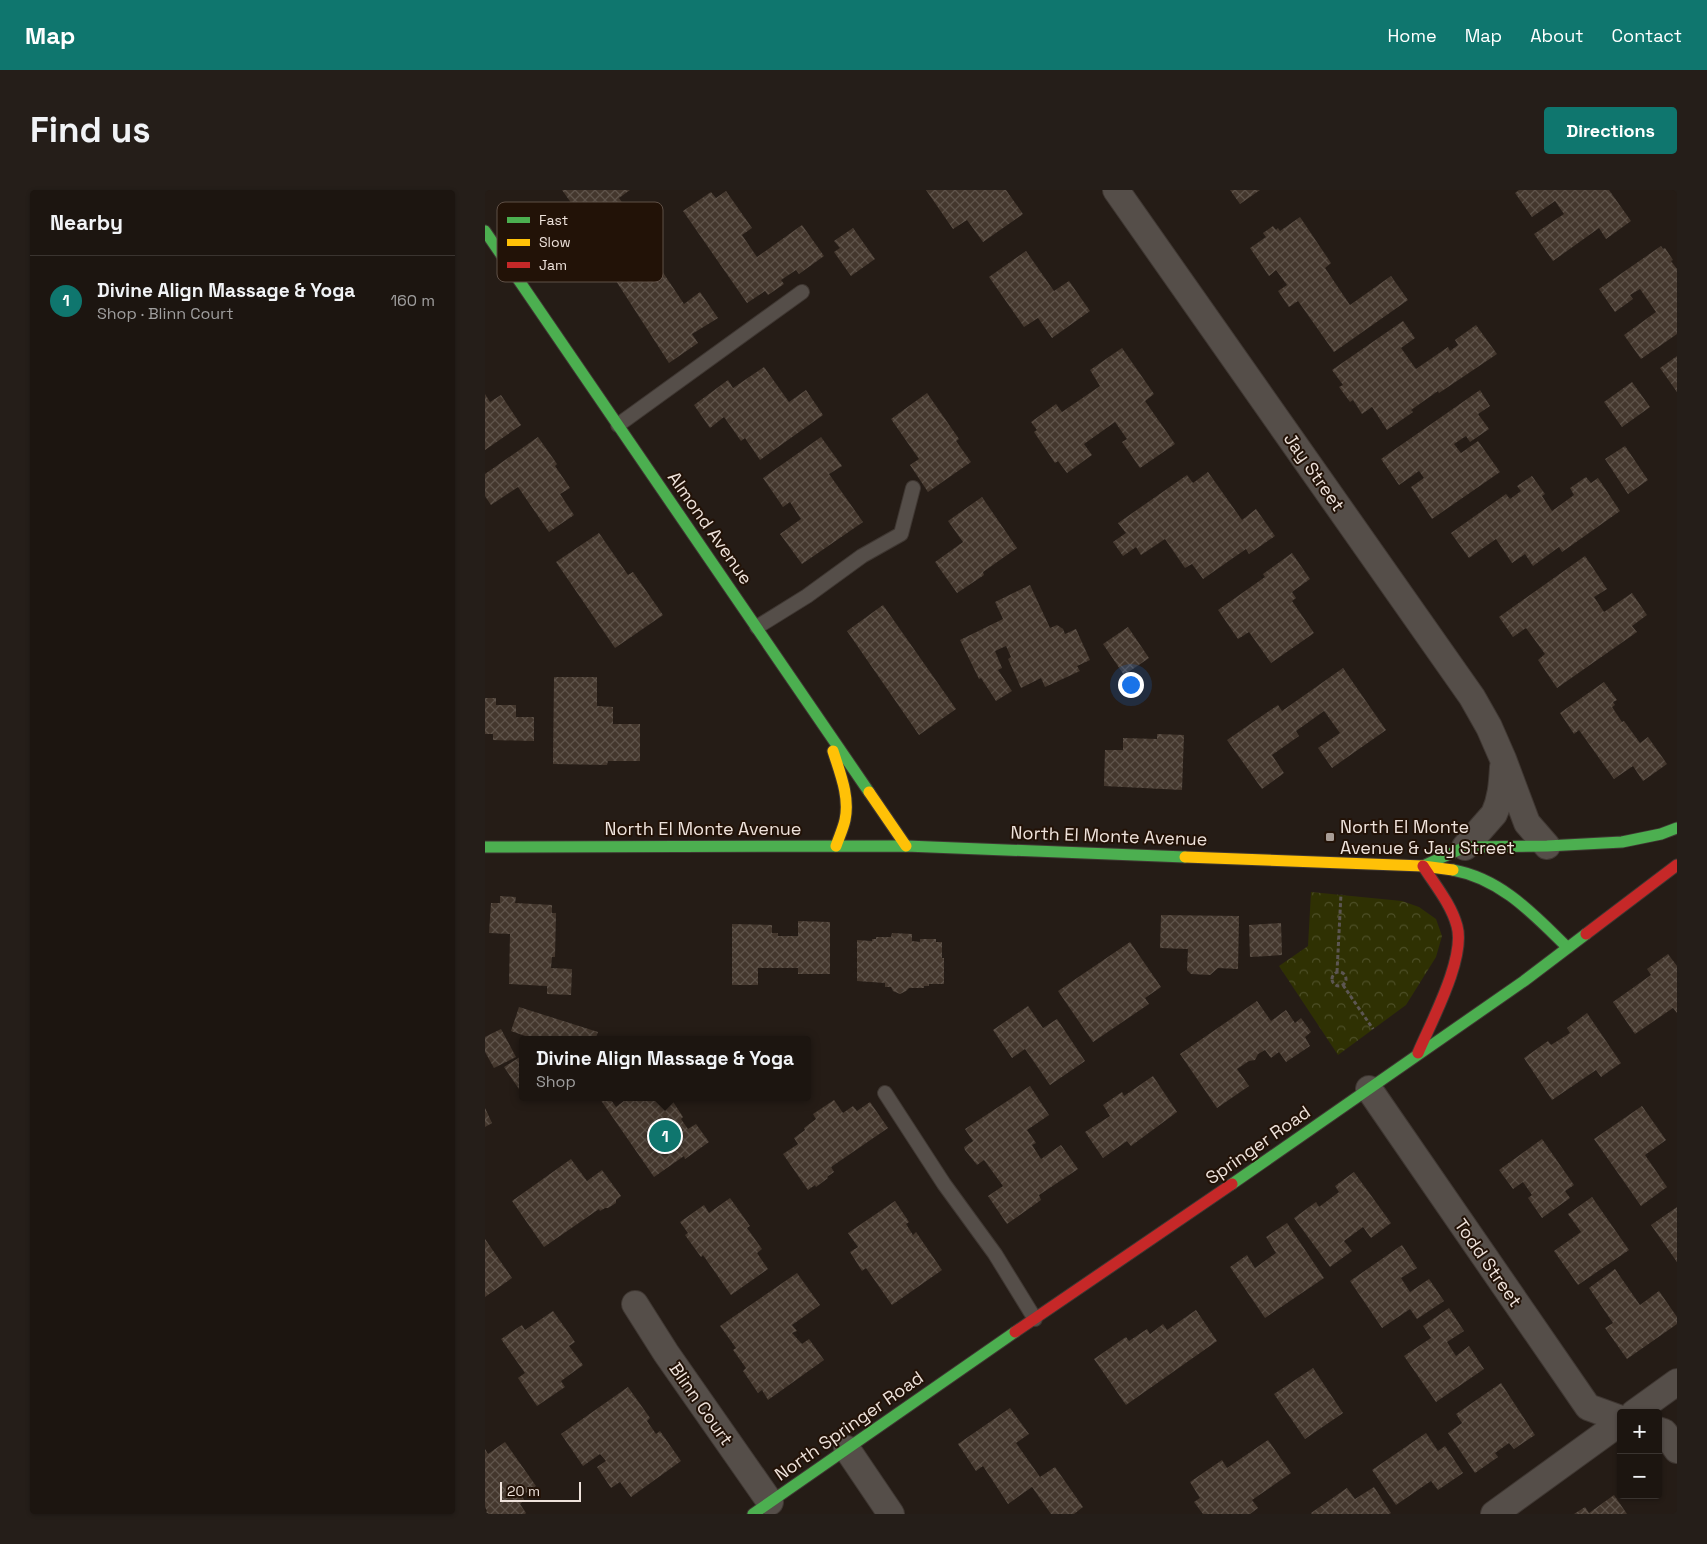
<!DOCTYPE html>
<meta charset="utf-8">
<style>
body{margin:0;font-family:"Space Grotesk",sans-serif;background:#251e19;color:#f1f3f6}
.controls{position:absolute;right:15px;bottom:15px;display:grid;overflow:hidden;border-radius:5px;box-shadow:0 1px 4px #0004}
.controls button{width:45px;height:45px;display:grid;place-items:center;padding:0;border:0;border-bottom:1px solid #3a3430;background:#1c1510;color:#f1f3f6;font:25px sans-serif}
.scale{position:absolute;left:15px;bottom:12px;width:81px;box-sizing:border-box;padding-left:5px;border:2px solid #eee2db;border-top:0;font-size:14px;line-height:18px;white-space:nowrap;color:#eee2db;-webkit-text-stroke:4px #221207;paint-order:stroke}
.you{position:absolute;left:645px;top:494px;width:18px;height:18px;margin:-12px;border:4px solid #fff;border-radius:50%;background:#1a73e8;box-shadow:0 0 0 8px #1a73e833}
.badge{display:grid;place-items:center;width:32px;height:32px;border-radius:50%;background:#0f766e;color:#fff;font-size:16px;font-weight:700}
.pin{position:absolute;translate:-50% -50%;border:2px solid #fff;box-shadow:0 1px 5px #0006}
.popup{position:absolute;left:34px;top:846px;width:292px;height:65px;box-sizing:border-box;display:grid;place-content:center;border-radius:5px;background:#1c1510;filter:drop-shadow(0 1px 4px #0005);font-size:16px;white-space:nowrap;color:#a09f9f}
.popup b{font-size:19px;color:#f1f3f6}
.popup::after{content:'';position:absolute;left:50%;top:100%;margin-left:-10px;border:10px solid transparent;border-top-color:#1c1510}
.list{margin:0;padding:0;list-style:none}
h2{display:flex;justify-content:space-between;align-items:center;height:65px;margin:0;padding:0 20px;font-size:21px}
h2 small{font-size:16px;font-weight:400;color:#a09f9f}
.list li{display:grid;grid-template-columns:32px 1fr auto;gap:15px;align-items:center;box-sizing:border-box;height:90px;padding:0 20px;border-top:1px solid #3a3430}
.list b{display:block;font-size:19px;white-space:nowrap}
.list p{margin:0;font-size:16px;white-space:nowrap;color:#a09f9f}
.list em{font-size:16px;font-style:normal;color:#a09f9f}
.map{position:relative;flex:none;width:1192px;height:1324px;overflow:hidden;border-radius:5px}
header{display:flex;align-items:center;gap:30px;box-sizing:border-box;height:70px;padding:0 25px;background:#0f766e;color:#fff}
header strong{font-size:24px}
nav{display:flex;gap:28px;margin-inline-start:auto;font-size:18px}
.intro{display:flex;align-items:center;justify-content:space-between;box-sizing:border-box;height:120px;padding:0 30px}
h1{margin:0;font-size:35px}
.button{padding:12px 22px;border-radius:5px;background:#0f766e;color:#fff;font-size:18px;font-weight:700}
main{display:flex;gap:30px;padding:0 30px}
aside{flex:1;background:#1c1510;border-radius:5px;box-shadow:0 1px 4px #0004}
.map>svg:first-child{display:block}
.forest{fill:url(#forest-crowns)}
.building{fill:url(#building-cross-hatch)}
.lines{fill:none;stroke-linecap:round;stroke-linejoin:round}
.lane-casing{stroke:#3f3732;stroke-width:16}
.street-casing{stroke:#3f3732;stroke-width:28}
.fast-casing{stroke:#3f3732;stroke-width:13}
.slow-casing{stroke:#3f3732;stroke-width:13}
.jam-casing{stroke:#3f3732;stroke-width:13}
.path{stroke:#5c5652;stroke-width:3;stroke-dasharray:4 2.5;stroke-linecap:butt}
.lane{stroke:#554e49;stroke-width:14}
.street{stroke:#554e49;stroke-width:26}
.fast{stroke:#4caf50;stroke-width:11}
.slow{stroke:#ffc107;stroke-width:11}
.jam{stroke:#c62828;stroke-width:11}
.poi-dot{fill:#a89d96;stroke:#221207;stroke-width:2}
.labels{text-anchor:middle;stroke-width:4;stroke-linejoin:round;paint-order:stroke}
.street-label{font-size:18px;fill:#eee2db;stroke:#221207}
.poi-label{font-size:18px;fill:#eee2db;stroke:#221207;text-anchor:start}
.key{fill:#221207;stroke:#5f5047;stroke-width:1}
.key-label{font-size:14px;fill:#eee2db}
</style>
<header>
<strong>Map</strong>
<nav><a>Home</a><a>Map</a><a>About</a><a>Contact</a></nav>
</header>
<div class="intro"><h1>Find us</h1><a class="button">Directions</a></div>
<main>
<aside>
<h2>Nearby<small></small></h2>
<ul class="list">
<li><span class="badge">1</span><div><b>Divine Align Massage &amp; Yoga</b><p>Shop · Blinn Court</p></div><em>160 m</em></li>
</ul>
</aside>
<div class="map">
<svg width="1192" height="1324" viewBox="0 0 1192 1324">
<defs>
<pattern id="forest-crowns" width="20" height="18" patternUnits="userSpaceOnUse" patternTransform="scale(1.25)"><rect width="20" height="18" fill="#2f3103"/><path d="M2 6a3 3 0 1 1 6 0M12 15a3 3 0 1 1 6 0" fill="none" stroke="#4d4f27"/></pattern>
<pattern id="building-cross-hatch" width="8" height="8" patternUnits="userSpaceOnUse" patternTransform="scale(1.25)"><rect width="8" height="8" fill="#44372d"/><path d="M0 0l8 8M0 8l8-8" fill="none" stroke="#5f544b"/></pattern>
</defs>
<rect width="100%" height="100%" fill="#251c16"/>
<!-- forest -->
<path class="forest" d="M 826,702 L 917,711 L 934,717 L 951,729 L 957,746 L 951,767 L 921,815 L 853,865 L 794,776 L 823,756 Z"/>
<!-- building -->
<path class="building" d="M 77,0 L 145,0 L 134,8 L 165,52 L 131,76 Z
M 441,0 L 521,0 L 538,24 L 498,52 L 482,30 L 468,39 Z
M 745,0 L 775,0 L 755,14 Z
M 1034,0 L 1124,0 L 1146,31 L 1121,49 L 1114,38 L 1068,71 L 1049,44 L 1079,24 L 1070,11 L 1047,27 L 1030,3 Z
M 241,1 L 267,38 L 257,45 L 272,67 L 317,35 L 339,66 L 314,84 L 311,80 L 296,90 L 299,94 L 283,105 L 280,101 L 262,113 L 198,21 L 226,2 L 231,8 Z
M 815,27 L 846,73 L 840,78 L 865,115 L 906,86 L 923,110 L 849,162 L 813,111 L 804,117 L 793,101 L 802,95 L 791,80 L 784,86 L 765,58 L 781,47 L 778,43 L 788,36 L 791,40 L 793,38 L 795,41 Z
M 368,38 L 390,69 L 366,86 L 349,62 L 355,58 L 349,51 Z
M 1176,56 L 1178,59 L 1180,58 L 1188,70 L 1186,71 L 1192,79 L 1192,144 L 1156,169 L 1139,145 L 1171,122 L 1155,99 L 1145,105 L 1148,109 L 1130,122 L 1114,99 Z
M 541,61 L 569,101 L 584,91 L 605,121 L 567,148 L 553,128 L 539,137 L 504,87 Z
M 163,68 L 172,80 L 177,81 L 199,114 L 215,102 L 233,128 L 207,144 L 213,153 L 184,173 L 131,91 Z
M 918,131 L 930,148 L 916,158 L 931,179 L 963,157 L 965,161 L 973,155 L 970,150 L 991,135 L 1012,164 L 954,203 L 953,201 L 926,220 L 928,222 L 902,240 L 887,217 L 877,224 L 868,210 L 865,212 L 854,197 L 858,195 L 847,180 Z
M 637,158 L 669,204 L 660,211 L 690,254 L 655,278 L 637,252 L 642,249 L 630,232 L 599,254 L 607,265 L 582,283 L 573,271 L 570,273 L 549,242 L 552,240 L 546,232 L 571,214 L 577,222 L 615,196 L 605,180 Z
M 1192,166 L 1192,202 L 1175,178 Z
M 279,177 L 304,212 L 321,200 L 338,225 L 275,270 L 260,248 L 256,251 L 239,227 L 225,238 L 209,215 L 243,190 L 248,198 Z
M 1147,192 L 1165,217 L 1137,237 L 1119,212 Z
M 995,200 L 1005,216 L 993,224 L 1004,239 L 985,252 L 981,246 L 969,254 L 976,263 L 993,251 L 1015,282 L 947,329 L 926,297 L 939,288 L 934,281 L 914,295 L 896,269 Z
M 442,203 L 474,249 L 471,251 L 486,272 L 443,302 L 425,275 L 434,269 L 406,229 Z
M 0,204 L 5,212 L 16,205 L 36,235 L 0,260 Z
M 53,247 L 72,274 L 70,276 L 85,298 L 75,304 L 89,325 L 64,342 L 33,297 L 6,315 L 0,306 L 0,284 Z
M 336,247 L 357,276 L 344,284 L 378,332 L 317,374 L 295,344 L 316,329 L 305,312 L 298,317 L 278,288 Z
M 1140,256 L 1163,290 L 1143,304 L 1120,269 Z
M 723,282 L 757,330 L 771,319 L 790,346 L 764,364 L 761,359 L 718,389 L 707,374 L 700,378 L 680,349 L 656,365 L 651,357 L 638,366 L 628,352 L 641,343 L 633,333 L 702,285 L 708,293 Z
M 1047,286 L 1060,304 L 1057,306 L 1067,321 L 1089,305 L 1085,298 L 1101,287 L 1106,293 L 1113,288 L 1135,321 L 1077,362 L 1074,357 L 1048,376 L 1040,364 L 1027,373 L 1011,349 L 984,368 L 966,343 L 1021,304 L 1025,309 L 1036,301 L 1032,296 Z
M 497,307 L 532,358 L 498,382 L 499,385 L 472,403 L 450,372 L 478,352 L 463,331 Z
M 114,343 L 143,385 L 148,382 L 178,425 L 130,458 L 71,372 Z
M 807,363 L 825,389 L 807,402 L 811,408 L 807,411 L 829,443 L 786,473 L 764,442 L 753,449 L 733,420 L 780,387 L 778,384 Z
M 1100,366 L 1122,399 L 1109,407 L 1119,422 L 1147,403 L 1162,425 L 1147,436 L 1152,442 L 1072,498 L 1053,470 L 1060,464 L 1041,438 L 1028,447 L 1014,427 Z
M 545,395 L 565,438 L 572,435 L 578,439 L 580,444 L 591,439 L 605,470 L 592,476 L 595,481 L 560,497 L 556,488 L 536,498 L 523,469 L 526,467 L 521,456 L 510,461 L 517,478 L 513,480 L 527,501 L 511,511 L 496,488 L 494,489 L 475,450 L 518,429 L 510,412 Z
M 398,415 L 471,519 L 434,545 L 362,441 Z
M 643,437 L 664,468 L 639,485 L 618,454 Z
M 858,478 L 901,540 L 847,578 L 833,558 L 855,543 L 839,521 L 811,541 L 814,546 L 787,565 L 799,583 L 777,599 L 742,550 L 793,515 L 797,521 Z
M 69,487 L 112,487 L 112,516 L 128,517 L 128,534 L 155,534 L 155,571 L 123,571 L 122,575 L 68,574 Z
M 1119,492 L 1132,510 L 1128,512 L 1130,515 L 1127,517 L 1137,532 L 1139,531 L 1155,553 L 1163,547 L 1182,574 L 1158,591 L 1148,576 L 1129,589 L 1094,540 L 1089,544 L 1075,523 Z
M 0,508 L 11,508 L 11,515 L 31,515 L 31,527 L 49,527 L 49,551 L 8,550 L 8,544 L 0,544 Z
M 672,544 L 699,545 L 697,600 L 619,596 L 620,560 L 638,560 L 638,548 L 672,549 Z
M 15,706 L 31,707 L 30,713 L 67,715 L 67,723 L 71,723 L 70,767 L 67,767 L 66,778 L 87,779 L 86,805 L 62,804 L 62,796 L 24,794 L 25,744 L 4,743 L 6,713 L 15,713 Z
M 676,725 L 754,726 L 753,779 L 733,778 L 725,785 L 706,784 L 702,780 L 703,759 L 675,758 Z
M 313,731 L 345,732 L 345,784 L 313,784 L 313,778 L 273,778 L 273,795 L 247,795 L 247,734 L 287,735 L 287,743 L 293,743 L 293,746 L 313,746 Z
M 796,733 L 797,765 L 765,767 L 764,735 Z
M 407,743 L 427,744 L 427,751 L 435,752 L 435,749 L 451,749 L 451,752 L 457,752 L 457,768 L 459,768 L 459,794 L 444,794 L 444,796 L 439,796 L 439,798 L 424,798 L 421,801 L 415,804 L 408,801 L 406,797 L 400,797 L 400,793 L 372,791 L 372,750 L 387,751 L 387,749 L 391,749 L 391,747 L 406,747 Z
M 645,752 L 676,797 L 660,808 L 664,814 L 608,852 L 573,801 Z
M 1183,764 L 1192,776 L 1192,823 L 1188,818 L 1150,844 L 1128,812 L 1166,785 L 1162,779 Z
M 772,811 L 786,831 L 801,820 L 810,833 L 816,828 L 826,842 L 820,847 L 825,856 L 801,872 L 794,862 L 786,868 L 780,860 L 773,864 L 770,870 L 764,871 L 752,879 L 764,896 L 732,918 L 695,864 Z
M 543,816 L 558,838 L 572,829 L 600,871 L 565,895 L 540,859 L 527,868 L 508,840 Z
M 34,817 L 113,842 L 110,850 L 45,850 L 46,848 L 26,841 Z
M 1102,823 L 1136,873 L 1116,887 L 1111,880 L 1067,910 L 1039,868 L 1063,851 L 1066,855 L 1085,843 L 1082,838 Z
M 16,839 L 31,867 L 9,878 L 0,862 L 0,847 Z
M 38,865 L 38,905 L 19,877 Z
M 668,886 L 692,922 L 646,956 L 642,951 L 618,968 L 600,942 L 625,926 L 618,915 L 637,902 L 639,906 Z
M 545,896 L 564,925 L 542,940 L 551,953 L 547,955 L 556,969 L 576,955 L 593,979 L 554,1005 L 556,1010 L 522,1034 L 503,1006 L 518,996 L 499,970 L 492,975 L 480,960 L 479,957 L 488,951 L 480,939 Z
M 118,907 L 124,907 L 131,917 L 144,907 L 170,907 L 175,914 L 185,907 L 198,927 L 196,929 L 203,939 L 211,934 L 224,952 L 200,969 L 199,966 L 169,987 L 115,909 Z
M 349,910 L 358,923 L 368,916 L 372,921 L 385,912 L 403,938 L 346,977 L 349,982 L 342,987 L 343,988 L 331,997 L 330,995 L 323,1000 L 298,964 L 313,954 L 309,948 L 320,940 L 319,938 L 331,929 L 328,924 Z
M 1157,916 L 1181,950 L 1160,965 L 1182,997 L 1156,1016 L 1109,949 Z
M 0,918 L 7,933 L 0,937 Z
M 1057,949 L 1089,995 L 1080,1001 L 1085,1008 L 1057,1028 L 1043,1008 L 1047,1005 L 1038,992 L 1028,999 L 1014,980 Z
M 86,969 L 102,991 L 117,980 L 136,1006 L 131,1010 L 131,1013 L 123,1018 L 120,1018 L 115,1021 L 114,1019 L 59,1057 L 27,1011 Z
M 869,982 L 906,1033 L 886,1048 L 878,1037 L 859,1051 L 867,1061 L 845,1077 L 809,1028 L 831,1012 L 834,1017 L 854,1002 L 850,996 Z
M 1107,1007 L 1144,1060 L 1093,1095 L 1069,1061 L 1096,1042 L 1083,1024 Z
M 245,1008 L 265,1036 L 262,1038 L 277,1059 L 272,1063 L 283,1079 L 246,1105 L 218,1065 L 216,1067 L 200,1045 L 203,1043 L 195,1032 L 219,1015 L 224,1023 Z
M 410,1011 L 424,1032 L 421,1034 L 428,1045 L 431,1042 L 457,1080 L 407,1115 L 381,1078 L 377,1081 L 365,1062 L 373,1057 L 363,1043 Z
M 1192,1017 L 1192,1072 L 1166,1035 Z
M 802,1033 L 839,1088 L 780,1128 L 745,1077 L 762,1065 L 770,1078 L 791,1063 L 781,1047 Z
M 0,1049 L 27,1088 L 0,1107 Z
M 917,1055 L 932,1078 L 916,1088 L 925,1102 L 944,1089 L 959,1111 L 932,1129 L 925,1119 L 897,1138 L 865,1091 Z
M 1130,1079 L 1155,1115 L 1174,1101 L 1192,1127 L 1192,1134 L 1142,1169 L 1120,1138 L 1128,1133 L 1104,1098 Z
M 312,1083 L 335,1115 L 307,1135 L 312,1141 L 307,1143 L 317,1154 L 324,1149 L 339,1170 L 283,1210 L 277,1200 L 273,1203 L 258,1181 L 261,1178 L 248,1160 L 251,1158 L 235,1136 Z
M 964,1118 L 979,1141 L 962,1152 L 971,1166 L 984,1156 L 999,1179 L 951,1212 L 919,1166 L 946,1148 L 938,1136 Z
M 711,1120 L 732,1151 L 641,1215 L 609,1169 L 641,1147 L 644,1151 L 662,1139 L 665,1144 L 678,1134 L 682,1140 Z
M 68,1121 L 90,1152 L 84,1156 L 98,1175 L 76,1191 L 80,1197 L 52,1216 L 33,1188 L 40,1183 L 16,1149 L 37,1135 L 40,1140 Z
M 828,1178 L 858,1223 L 820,1249 L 789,1204 Z
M 1016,1193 L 1050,1245 L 1029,1259 L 1024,1253 L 1010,1263 L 1013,1267 L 990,1283 L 963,1243 L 977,1233 L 971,1224 Z
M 143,1197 L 165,1228 L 162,1231 L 171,1244 L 175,1241 L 196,1271 L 146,1307 L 135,1292 L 126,1298 L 112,1277 L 121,1271 L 115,1264 L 98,1276 L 76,1244 Z
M 525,1218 L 544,1244 L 531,1253 L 555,1287 L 570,1277 L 598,1317 L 589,1324 L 566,1324 L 547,1297 L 523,1314 L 498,1276 L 491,1281 L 473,1254 Z
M 941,1243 L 953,1261 L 960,1256 L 978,1283 L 953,1300 L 946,1291 L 911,1315 L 887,1280 Z
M 783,1250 L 806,1283 L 767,1310 L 773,1318 L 765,1324 L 718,1324 L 709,1312 L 715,1308 L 705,1292 L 737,1270 L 742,1278 Z
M 20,1252 L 51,1296 L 37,1306 L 39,1310 L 35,1314 L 41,1323 L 40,1324 L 0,1324 L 2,1321 L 0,1317 L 0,1259 L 3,1264 Z
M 889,1297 L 906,1323 L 904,1324 L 827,1324 L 826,1323 L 862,1298 L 870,1309 Z
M 1129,1305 L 1142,1324 L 1089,1324 L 1100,1317 L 1104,1323 Z"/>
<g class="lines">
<defs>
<path id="lane" d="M 133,235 L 317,102
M 272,437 L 322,406 L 377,366 L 416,344 L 428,298
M 400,903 L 459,994 L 510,1064 L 550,1129"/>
<path id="street" d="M 631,0 L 987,507 L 1004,537 L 1018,569 L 1042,633 L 1062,656
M 980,657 L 1009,624 C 1016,609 1017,594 1018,577
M 884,899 L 1103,1217 L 1136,1229
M 150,1114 L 181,1163 L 285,1312
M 1149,1223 L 1192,1192
M 1173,1240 L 1179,1242 L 1192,1260
M 362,1259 L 406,1324
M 1009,1324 L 1136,1232"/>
<path id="fast" d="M 0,41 L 384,602
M 0,657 L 421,656 L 700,667
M 938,676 L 980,657 L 1062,656 L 1137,652 L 1176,644 L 1192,638
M 968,680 C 1017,689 1049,725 1083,758
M 747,994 L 1039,791 L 1101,744
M 268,1324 L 530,1142"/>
<path id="slow" d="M 348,561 C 355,583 365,607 360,630 C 358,639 354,647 351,656
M 384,602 L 421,656
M 700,667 L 938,676 L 968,680"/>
<path id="jam" d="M 1101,744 L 1192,675
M 933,863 C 946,832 981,768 972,736 C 966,714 950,695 938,676
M 530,1142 L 747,994"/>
</defs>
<!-- lane casing -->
<use href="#lane" class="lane-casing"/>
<!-- street casing -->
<use href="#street" class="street-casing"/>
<!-- fast casing -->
<use href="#fast" class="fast-casing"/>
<!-- slow casing -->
<use href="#slow" class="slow-casing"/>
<!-- jam casing -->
<use href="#jam" class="jam-casing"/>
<!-- path -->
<path class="path" d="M847 789a7 7 0 1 1 14 0a7 7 0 1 1-14 0Z
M 852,782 L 856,704
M 858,795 L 888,839"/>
<!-- lane -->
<use href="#lane" class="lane"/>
<!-- street -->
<use href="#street" class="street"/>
<!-- fast -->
<use href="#fast" class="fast"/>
<!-- slow -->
<use href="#slow" class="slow"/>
<!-- jam -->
<use href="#jam" class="jam"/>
</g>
<!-- markers -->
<rect class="poi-dot" x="840" y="642" width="10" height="10" rx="2.5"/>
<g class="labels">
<!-- street labels -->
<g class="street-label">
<text transform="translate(829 282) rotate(55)" y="6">Jay Street</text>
<text transform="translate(225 338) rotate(55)" y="6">Almond Avenue</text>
<text x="218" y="645">North El Monte Avenue</text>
<text transform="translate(624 646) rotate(2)" y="6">North El Monte Avenue</text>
<text transform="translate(773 955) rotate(-35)" y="6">Springer Road</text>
<text transform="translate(1003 1073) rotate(55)" y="6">Todd Street</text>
<text transform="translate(216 1214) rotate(55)" y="6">Blinn Court</text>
<text transform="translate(364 1236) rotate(-35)" y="6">North Springer Road</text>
</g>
<!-- poi labels -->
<g class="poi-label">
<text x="855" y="643">North El Monte<tspan x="855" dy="21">Avenue &amp; Jay Street</tspan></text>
</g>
</g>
<!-- legend -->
<rect x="12" y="12" width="166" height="80" rx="8" class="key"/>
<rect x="22" y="27" width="23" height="6" fill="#4caf50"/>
<rect x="22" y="49" width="23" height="7" fill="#ffc107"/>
<rect x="22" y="72" width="23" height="6" fill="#c62828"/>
<g class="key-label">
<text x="54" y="35">Fast</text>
<text x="54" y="57">Slow</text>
<text x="54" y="80">Jam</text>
</g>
</svg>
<div class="controls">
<button>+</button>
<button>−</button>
</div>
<div class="scale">20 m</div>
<div class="you"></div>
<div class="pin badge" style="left:180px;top:946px">1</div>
<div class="popup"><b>Divine Align Massage &amp; Yoga</b>Shop</div>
</div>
</main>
